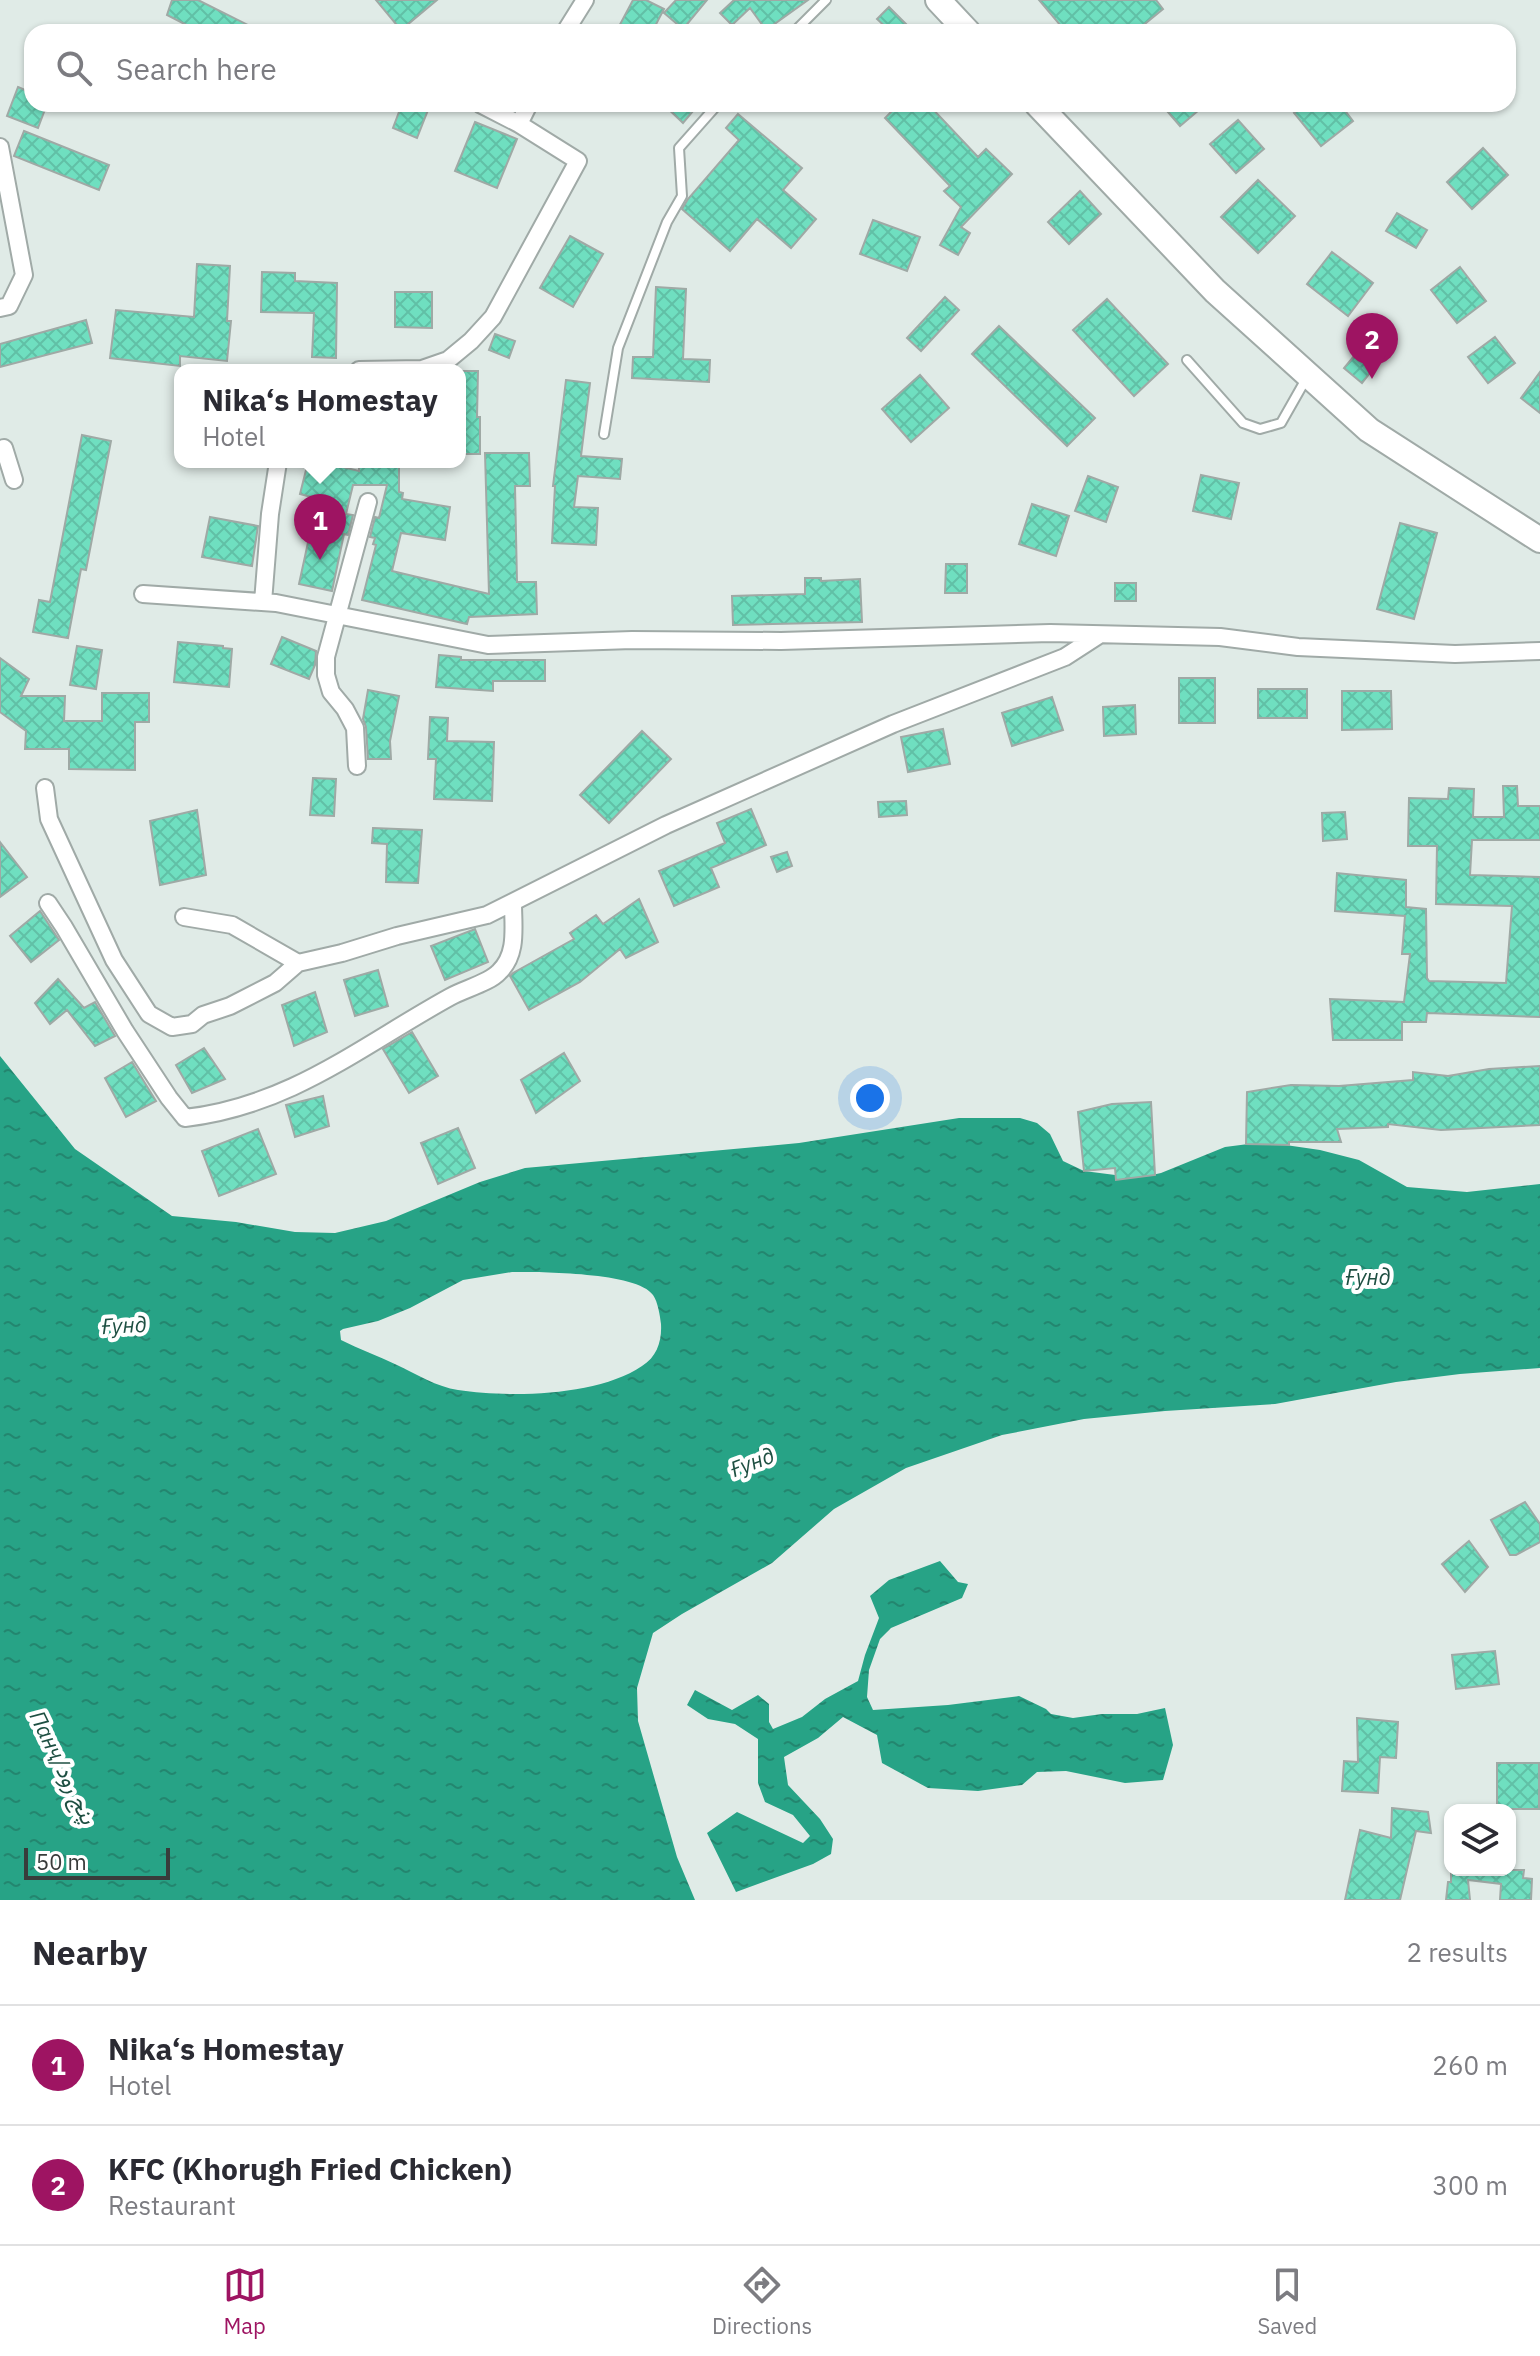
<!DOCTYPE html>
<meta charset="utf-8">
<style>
body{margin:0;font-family:"IBM Plex Sans",Vazirmatn,sans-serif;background:#f2f2f3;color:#2b2b33}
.controls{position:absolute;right:24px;bottom:24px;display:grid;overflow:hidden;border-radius:16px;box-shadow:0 2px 6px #0004}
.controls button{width:72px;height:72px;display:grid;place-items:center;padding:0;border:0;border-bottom:2px solid #e1e1e2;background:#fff;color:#2b2b33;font:40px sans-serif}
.scale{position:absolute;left:24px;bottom:20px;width:146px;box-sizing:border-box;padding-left:8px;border:4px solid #383c3b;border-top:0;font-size:22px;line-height:28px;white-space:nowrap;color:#383c3b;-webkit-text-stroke:6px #fff;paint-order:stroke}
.you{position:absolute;left:870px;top:1098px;width:28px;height:28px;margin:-20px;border:6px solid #fff;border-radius:50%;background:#1a73e8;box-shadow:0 0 0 12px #1a73e833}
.badge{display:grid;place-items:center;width:52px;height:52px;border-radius:50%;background:#9e1462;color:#fff;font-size:26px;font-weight:700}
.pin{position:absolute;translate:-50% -66px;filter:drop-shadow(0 2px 4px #0008)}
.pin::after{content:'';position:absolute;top:42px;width:28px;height:24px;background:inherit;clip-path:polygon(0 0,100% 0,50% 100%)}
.popup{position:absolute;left:174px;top:364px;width:292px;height:104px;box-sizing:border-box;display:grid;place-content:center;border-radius:16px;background:#fff;filter:drop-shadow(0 2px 6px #0005);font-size:26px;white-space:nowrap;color:#7c7c81}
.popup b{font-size:30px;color:#2b2b33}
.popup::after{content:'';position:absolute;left:50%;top:100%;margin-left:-16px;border:16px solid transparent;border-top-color:#fff}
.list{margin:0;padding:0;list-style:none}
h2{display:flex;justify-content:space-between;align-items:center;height:104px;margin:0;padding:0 32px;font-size:34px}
h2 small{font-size:26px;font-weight:400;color:#7c7c81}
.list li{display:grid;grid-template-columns:52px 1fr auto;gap:24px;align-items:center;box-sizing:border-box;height:120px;padding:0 32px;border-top:2px solid #e1e1e2}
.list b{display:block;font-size:30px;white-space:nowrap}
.list p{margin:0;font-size:26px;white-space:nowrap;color:#7c7c81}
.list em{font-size:26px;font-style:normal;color:#7c7c81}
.icon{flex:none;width:44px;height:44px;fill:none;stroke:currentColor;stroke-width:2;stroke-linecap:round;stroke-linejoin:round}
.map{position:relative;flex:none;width:1540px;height:1900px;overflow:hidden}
.search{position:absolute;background:#fff;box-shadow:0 2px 6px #0004;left:24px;right:24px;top:24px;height:88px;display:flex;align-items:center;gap:20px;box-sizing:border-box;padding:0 28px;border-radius:24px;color:#7c7c81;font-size:30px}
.sheet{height:344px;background:#fff}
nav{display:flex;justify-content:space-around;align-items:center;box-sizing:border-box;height:112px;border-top:2px solid #e1e1e2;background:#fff;font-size:22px;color:#7c7c81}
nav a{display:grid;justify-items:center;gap:4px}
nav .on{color:#9e1462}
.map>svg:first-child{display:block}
.water{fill:url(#water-ripples);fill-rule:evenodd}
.building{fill:url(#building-cross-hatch);stroke:#9fa9a5;stroke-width:2}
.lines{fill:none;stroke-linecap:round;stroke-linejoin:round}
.service-casing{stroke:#a0aaa7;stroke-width:12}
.minor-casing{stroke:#a0aaa7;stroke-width:20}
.primary-casing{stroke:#a0aaa7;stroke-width:28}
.service{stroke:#fff;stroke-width:8}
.minor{stroke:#fff;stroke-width:16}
.primary{stroke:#fff;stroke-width:24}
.labels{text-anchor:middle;stroke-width:8;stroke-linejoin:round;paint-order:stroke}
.water-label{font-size:22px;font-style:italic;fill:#1e4f42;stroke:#fff}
</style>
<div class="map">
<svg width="1540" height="1900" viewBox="0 0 1540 1900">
<defs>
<pattern id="water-ripples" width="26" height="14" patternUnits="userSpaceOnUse" patternTransform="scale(2)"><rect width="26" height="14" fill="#27a386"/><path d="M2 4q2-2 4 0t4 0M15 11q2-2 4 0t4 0" fill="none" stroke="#23866f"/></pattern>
<pattern id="building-cross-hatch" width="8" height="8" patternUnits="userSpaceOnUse" patternTransform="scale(2)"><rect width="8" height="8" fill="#6fdfc0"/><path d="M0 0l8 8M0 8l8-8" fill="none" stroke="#61c0a6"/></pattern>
</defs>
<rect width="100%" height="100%" fill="#e0ebe7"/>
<!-- water -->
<path class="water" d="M 0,1056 L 75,1149 L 172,1216 L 236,1222 L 295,1232 L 335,1233 L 386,1221 L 480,1182 L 525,1168 L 799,1143 L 959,1118 L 1020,1118 L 1037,1123 L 1050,1134 L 1063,1161 L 1084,1171 L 1123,1176 L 1143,1177 L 1161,1173 L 1225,1147 L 1264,1142 L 1320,1150 L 1359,1160 L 1407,1187 L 1467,1192 L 1540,1184 L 1540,1368 L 1460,1374 L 1396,1382 L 1275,1404 L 1165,1411 L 1084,1419 L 1002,1435 L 906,1468 L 834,1509 L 772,1563 L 682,1614 L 653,1633 L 637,1688 L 638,1721 L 677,1857 L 695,1900 L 0,1900 ZM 512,1272 C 540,1272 637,1272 653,1295 C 658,1302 660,1316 661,1324 C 662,1341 657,1357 642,1366 C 598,1396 511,1398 458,1390 C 437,1387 416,1374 397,1365 C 378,1356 359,1349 341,1340 L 340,1331 L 343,1329 L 378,1321 L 410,1308 L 463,1280 Z
M 940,1561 L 958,1582 L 968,1584 L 962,1598 L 891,1628 L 880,1639 L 869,1670 L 867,1697 L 873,1710 L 948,1705 L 1019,1696 L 1046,1709 L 1051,1714 L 1073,1718 L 1102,1714 L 1137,1714 L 1165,1708 L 1173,1745 L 1163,1780 L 1125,1783 L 1066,1771 L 1037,1772 L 1022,1785 L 978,1791 L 928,1788 L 882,1763 L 877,1735 L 843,1717 L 818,1738 L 784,1757 L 788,1785 L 820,1819 L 833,1839 L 831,1854 L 813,1864 L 736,1892 L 707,1833 L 737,1812 L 803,1843 L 810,1836 L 793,1815 L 765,1802 L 758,1783 L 758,1739 L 735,1724 L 708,1719 L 687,1705 L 695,1690 L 732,1710 L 758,1695 L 769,1704 L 769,1722 L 773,1729 L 802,1717 L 825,1699 L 858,1681 L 865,1655 L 879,1618 L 870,1596 L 889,1580 Z"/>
<!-- building -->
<path class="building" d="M 172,0 L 198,0 L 262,32 L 200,32 L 167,15 Z
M 376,0 L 437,0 L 401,30 Z
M 633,0 L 646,0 L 664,9 L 652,32 L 616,32 Z
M 676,0 L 707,0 L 683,29 L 664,13 Z
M 734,0 L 808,0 L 766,30 L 750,8 L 732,25 L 720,13 Z
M 1039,0 L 1156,0 L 1163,9 L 1135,32 L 1066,32 Z
M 889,7 L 914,32 L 891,32 L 877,19 Z
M 18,87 L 32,93 L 32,104 L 47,104 L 38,128 L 7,116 Z
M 402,104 L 412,104 L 428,110 L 417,138 L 393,128 Z
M 663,104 L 686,104 L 693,111 L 683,123 Z
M 899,104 L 928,104 L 978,157 L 986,149 L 1012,174 L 961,227 L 970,233 L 958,255 L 940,245 L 961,207 L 944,191 L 950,186 L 885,118 Z
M 1161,104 L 1206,104 L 1180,126 Z
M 1305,104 L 1340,104 L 1353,121 L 1321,146 L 1294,113 Z
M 738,114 L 802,168 L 783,190 L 816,219 L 791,248 L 757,219 L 730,251 L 682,209 L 688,199 L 739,140 L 726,128 Z
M 1238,120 L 1264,149 L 1236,173 L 1210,144 Z
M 475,122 L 517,139 L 497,188 L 455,171 Z
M 24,131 L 109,165 L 99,190 L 14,156 Z
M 1483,148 L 1508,175 L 1472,209 L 1447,182 Z
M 1258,180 L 1295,216 L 1258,253 L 1221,217 Z
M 1080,191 L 1101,214 L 1069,244 L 1048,222 Z
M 1397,213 L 1427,230 L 1416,248 L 1386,231 Z
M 873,220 L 920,237 L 907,271 L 860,254 Z
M 570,236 L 603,254 L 573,307 L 540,288 Z
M 1332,252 L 1373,283 L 1348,316 L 1307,284 Z
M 197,264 L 230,266 L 227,321 L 231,321 L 227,361 L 180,356 L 180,366 L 110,358 L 116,310 L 194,317 Z
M 1460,267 L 1486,301 L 1457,323 L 1431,290 Z
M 262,272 L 295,273 L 295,281 L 337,283 L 336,358 L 312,357 L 314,313 L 261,312 Z
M 656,287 L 686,289 L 683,359 L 710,360 L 709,382 L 632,378 L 633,357 L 653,357 Z
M 395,292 L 432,292 L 432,328 L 395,327 Z
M 945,297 L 959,310 L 921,351 L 907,338 Z
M 1107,299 L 1168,364 L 1134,396 L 1073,330 Z
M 86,320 L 92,343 L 0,367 L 0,344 Z
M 999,326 L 1095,418 L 1067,446 L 972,354 Z
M 495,334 L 515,341 L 509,358 L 489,350 Z
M 1495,337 L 1515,363 L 1488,383 L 1468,357 Z
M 1359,350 L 1377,364 L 1362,383 L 1344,368 Z
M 460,371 L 478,371 L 477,417 L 480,417 L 480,454 L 460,454 Z
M 1540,372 L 1540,413 L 1521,398 Z
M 920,375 L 949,408 L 911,442 L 882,409 Z
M 566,380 L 590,383 L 581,456 L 622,459 L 620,479 L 578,476 L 574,507 L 598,508 L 596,545 L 552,543 L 555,486 L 553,486 Z
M 82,435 L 111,441 L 86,570 L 81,569 L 68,638 L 33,632 L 39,600 L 50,602 Z
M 485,453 L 529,453 L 530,486 L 515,486 L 517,582 L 536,582 L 537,614 L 469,617 L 467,624 L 362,600 L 376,545 L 373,544 L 375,538 L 370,537 L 375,517 L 379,518 L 387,485 L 353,485 L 346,514 L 353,515 L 348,535 L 344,534 L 332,591 L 299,584 L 312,524 L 315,498 L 300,494 L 308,462 L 322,462 L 359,471 L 359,463 L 399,462 L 399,492 L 403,493 L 402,499 L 450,507 L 445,540 L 401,533 L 392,571 L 489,594 Z
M 1201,475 L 1239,483 L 1231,519 L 1193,511 Z
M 1088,476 L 1118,487 L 1106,522 L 1075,511 Z
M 1032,504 L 1069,516 L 1056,556 L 1019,544 Z
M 210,517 L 258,526 L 252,566 L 202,557 Z
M 1400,523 L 1437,533 L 1414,619 L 1377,609 Z
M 946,564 L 967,564 L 967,593 L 945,593 Z
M 805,578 L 821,578 L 821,581 L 860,579 L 862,622 L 733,625 L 732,596 L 805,594 Z
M 1115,583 L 1136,583 L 1136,601 L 1115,601 Z
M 282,637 L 316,651 L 315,665 L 309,679 L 271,664 Z
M 178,642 L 223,646 L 223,648 L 232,649 L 229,687 L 174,682 Z
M 77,646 L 102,650 L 96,689 L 70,685 Z
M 439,655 L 461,657 L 461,660 L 545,660 L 545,681 L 493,681 L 493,691 L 436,687 Z
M 0,658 L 29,679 L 21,696 L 65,696 L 64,721 L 102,721 L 102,693 L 149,693 L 149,722 L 135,722 L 135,770 L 69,769 L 69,749 L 25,749 L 26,731 L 0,712 Z
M 1179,678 L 1215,678 L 1215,723 L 1179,723 Z
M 1258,689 L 1307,689 L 1307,718 L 1258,718 Z
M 368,690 L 399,696 L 390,741 L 391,759 L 368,759 L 366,727 L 363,719 Z
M 1342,691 L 1391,691 L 1392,729 L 1342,730 Z
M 1052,697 L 1063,730 L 1012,746 L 1002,713 Z
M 1135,705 L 1136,734 L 1104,736 L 1103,707 Z
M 430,717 L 448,718 L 447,741 L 494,742 L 492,801 L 434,799 L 436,759 L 428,759 Z
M 943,729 L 950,764 L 908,772 L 901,737 Z
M 642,731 L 671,759 L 609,823 L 580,795 Z
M 313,778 L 336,779 L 334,816 L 310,815 Z
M 1503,786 L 1517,786 L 1518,806 L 1540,806 L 1540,840 L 1472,840 L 1470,875 L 1540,877 L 1540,1017 L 1427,1013 L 1426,1022 L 1402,1022 L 1402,1040 L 1333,1040 L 1330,999 L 1404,1002 L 1410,954 L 1402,954 L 1405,916 L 1335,911 L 1337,873 L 1406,880 L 1406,907 L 1426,909 L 1427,978 L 1429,981 L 1506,983 L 1512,906 L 1436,904 L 1437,846 L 1408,846 L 1409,798 L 1448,799 L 1449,788 L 1474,789 L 1473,817 L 1504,817 Z
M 906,801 L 907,815 L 879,817 L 878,802 Z
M 751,809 L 766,845 L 711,868 L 719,887 L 674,906 L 659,871 L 725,843 L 717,823 Z
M 197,810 L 206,875 L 160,885 L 150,821 Z
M 1345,812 L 1347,839 L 1323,841 L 1322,813 Z
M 373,828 L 422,830 L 418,883 L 386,882 L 387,844 L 372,843 Z
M 0,842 L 27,877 L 0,897 Z
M 787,852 L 792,866 L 777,872 L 771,857 Z
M 639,899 L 658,942 L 626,958 L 620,949 L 580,982 L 529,1010 L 510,976 L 513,973 L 574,939 L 570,933 L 596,915 L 603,924 Z
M 40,911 L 59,940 L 31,962 L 10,936 Z
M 475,929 L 488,962 L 445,980 L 431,946 Z
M 378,970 L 388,1006 L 355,1016 L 344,980 Z
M 58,979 L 84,1008 L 95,1002 L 115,1036 L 95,1046 L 67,1010 L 50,1024 L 35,1003 Z
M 315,992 L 327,1032 L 294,1046 L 282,1005 Z
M 412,1032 L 438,1076 L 409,1093 L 383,1049 Z
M 204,1048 L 225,1079 L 192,1093 L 176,1065 Z
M 564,1053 L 580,1081 L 536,1113 L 521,1080 Z
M 132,1062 L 156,1101 L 126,1117 L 105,1078 Z
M 1540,1066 L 1540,1125 L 1441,1130 L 1388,1124 L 1388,1127 L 1337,1129 L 1341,1142 L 1289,1142 L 1289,1145 L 1246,1144 L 1247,1092 L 1291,1085 L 1339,1086 L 1413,1080 L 1413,1072 L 1448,1076 L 1489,1069 Z
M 323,1096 L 329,1126 L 295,1137 L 286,1105 Z
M 1151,1102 L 1155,1175 L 1116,1180 L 1115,1168 L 1084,1171 L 1078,1112 L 1112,1104 Z
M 458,1128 L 475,1168 L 438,1184 L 421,1143 Z
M 258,1129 L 276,1174 L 219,1196 L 202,1151 Z
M 1525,1502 L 1540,1524 L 1540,1542 L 1516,1555 L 1510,1555 L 1491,1520 Z
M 1469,1541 L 1488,1567 L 1465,1592 L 1442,1564 Z
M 1495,1651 L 1499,1684 L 1456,1689 L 1452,1655 Z
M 1357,1718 L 1398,1722 L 1396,1758 L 1380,1757 L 1378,1793 L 1342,1791 L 1344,1761 L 1358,1762 Z
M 1497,1763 L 1539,1763 L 1539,1809 L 1497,1809 Z
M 1392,1808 L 1428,1812 L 1431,1833 L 1416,1831 L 1400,1900 L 1345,1900 L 1360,1830 L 1391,1838 Z
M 1451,1870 L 1524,1870 L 1523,1878 L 1532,1879 L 1531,1900 L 1500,1900 L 1501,1884 L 1468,1880 L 1470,1900 L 1446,1900 L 1448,1882 L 1451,1882 Z"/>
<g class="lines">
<defs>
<path id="service" d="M 794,32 L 826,0
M 1187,360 L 1243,423 L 1260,429 L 1281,423 L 1306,379
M 604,434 L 618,348 L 667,222 L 682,196 L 679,148 L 718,104"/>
<path id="minor" d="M 565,32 L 585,0
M 480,104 L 519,124 L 529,104
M 0,147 L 24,275 L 9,306 L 0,308
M 359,370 L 422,369 L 448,360 L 471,341 L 493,317 L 578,161 L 519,124
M 4,448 L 14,480
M 143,594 L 276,603 L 488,645 L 632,640 L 781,641 L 1050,633 L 1220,637 L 1298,647 L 1455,654 L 1540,651
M 263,602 L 270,514 L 278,462
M 357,766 L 355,728 L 345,709 L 331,692 L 326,675 L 326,657 L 368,502
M 45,788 L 49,819 L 114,960 L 149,1014 L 172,1027 L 192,1024 L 203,1015 L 230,1006 L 275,983 L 298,963 L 342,953 L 397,936 L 487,915 L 666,825 L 893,724 L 1065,657 L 1099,635
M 48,903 L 64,927 L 125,1031 L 169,1098 L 185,1118 C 290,1106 361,1046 450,997 C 464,989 489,983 499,972 C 518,954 513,927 513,903
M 184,917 L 232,925 L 298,963"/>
<path id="primary" d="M 938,0 L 968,32
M 1037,104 L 1215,291 L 1369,430 L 1540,540"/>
</defs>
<!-- service casing -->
<use href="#service" class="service-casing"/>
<!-- minor casing -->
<use href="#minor" class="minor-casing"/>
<!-- primary casing -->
<use href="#primary" class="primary-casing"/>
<!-- service -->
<use href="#service" class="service"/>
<!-- minor -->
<use href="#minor" class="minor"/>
<!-- primary -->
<use href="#primary" class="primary"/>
</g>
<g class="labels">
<!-- water labels -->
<g class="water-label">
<text x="1368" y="1285">Ғунд</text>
<text transform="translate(124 1325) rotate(-3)" y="8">Ғунд</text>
<text transform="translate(752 1462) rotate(-21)" y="8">Ғунд</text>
<text transform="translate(63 1767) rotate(64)" y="8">Панҷ/پنج رود</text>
</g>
</g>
</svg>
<div class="controls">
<button><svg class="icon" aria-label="layers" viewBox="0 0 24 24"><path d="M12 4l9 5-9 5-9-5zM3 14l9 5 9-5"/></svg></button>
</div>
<div class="scale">50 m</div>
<div class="you"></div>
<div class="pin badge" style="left:320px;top:560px">1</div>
<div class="popup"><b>Nika‘s Homestay</b>Hotel</div>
<div class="pin badge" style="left:1372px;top:379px">2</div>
<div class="search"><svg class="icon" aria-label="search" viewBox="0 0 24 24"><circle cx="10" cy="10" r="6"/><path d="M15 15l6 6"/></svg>Search here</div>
</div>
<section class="sheet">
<h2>Nearby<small>2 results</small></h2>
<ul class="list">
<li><span class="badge">1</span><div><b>Nika‘s Homestay</b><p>Hotel</p></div><em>260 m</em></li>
<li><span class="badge">2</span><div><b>KFC (Khorugh Fried Chicken)</b><p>Restaurant</p></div><em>300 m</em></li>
</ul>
</section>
<nav>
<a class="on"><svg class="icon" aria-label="map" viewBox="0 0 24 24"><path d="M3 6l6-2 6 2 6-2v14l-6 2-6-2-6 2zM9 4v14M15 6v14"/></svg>Map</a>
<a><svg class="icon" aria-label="directions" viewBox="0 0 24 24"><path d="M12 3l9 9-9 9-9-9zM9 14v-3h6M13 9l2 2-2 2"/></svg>Directions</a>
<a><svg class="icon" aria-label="saved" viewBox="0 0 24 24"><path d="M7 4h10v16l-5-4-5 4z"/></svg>Saved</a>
</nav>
